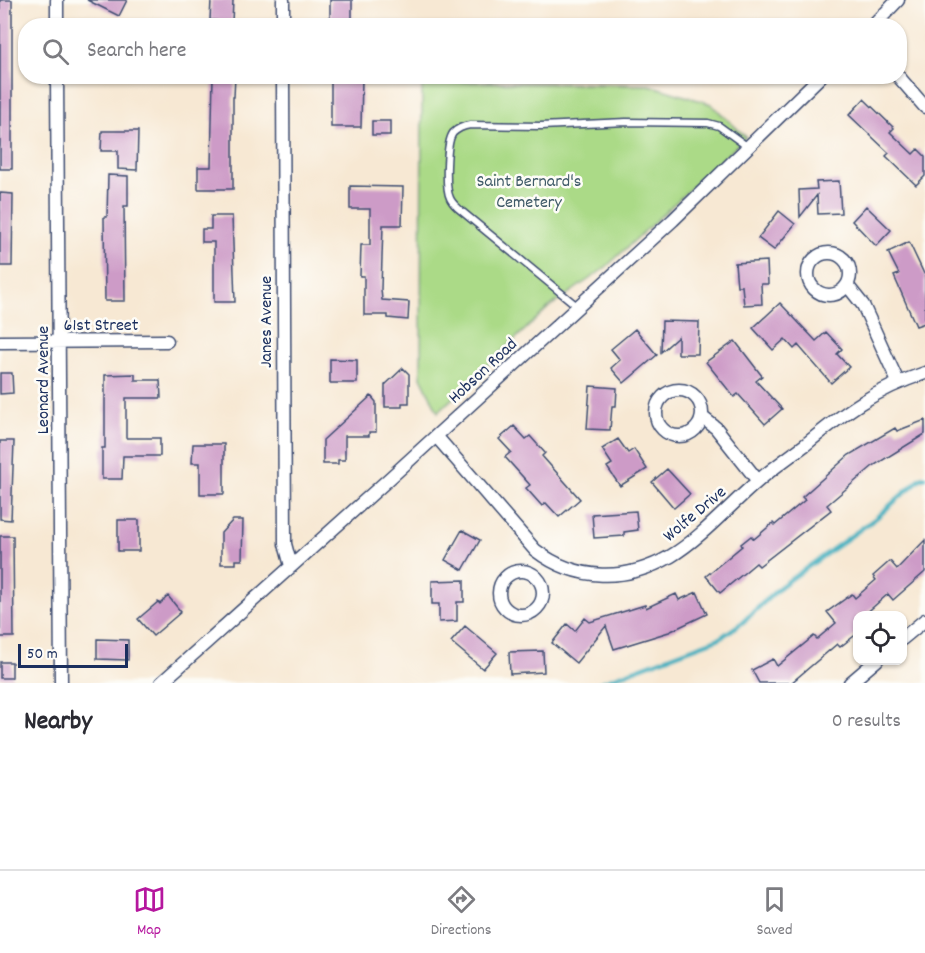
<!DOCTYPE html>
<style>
body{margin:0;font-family:Dekko,sans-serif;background:#f2f2f3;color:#2b2b33}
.controls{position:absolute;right:18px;bottom:18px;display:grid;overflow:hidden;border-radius:12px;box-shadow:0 2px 4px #0004}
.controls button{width:54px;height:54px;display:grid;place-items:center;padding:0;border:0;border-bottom:2px solid #e1e1e2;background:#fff;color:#2b2b33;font:30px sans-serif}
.scale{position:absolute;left:18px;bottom:15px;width:110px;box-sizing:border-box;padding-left:6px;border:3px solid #1b2f5e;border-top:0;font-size:16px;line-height:21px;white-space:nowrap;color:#1b2f5e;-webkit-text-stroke:4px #fdfcf7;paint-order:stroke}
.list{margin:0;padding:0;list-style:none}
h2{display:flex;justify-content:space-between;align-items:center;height:78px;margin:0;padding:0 24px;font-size:26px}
h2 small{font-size:20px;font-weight:400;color:#7c7c81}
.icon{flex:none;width:33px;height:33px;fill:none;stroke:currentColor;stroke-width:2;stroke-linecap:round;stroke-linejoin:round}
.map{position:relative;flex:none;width:925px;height:683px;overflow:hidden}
.search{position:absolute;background:#fff;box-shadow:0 2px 4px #0004;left:18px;right:18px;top:18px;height:66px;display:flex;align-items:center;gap:15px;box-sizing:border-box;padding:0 21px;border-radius:24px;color:#7c7c81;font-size:22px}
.sheet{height:186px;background:#fff}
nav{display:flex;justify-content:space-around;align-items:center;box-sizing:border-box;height:84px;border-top:2px solid #e1e1e2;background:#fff;font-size:16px;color:#7c7c81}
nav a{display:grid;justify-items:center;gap:3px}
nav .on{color:#b5179e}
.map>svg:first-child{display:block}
.green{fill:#abda87;stroke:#638472;stroke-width:1.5}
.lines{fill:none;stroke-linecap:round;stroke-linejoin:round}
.stream{stroke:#43b0c0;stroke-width:4.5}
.building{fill:#cd9bc7}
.service-casing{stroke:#3c4b70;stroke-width:9}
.minor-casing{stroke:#3c4b70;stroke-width:15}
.service{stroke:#fff;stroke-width:6}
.minor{stroke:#fff;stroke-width:12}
.labels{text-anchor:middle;stroke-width:5;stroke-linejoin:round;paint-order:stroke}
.park-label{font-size:18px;fill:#3f5a68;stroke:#fdfcf7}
.street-label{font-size:18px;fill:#1b2f5e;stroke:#fdfcf7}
</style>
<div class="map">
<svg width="925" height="683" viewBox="0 0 925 683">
<rect width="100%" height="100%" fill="#fdfcf7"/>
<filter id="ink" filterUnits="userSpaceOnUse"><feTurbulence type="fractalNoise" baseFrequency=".0167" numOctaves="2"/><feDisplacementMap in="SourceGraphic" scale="12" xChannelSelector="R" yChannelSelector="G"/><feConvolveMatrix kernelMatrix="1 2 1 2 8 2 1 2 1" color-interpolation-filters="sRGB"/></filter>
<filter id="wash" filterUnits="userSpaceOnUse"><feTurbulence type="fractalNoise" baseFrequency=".008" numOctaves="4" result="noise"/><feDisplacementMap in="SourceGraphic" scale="24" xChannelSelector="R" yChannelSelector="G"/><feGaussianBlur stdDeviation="1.35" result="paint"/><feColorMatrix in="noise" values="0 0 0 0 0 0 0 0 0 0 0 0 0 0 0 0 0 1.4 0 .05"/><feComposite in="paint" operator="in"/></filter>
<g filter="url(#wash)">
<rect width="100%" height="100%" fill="#f7e8d3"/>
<!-- green -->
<path class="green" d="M 422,81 L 649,85 L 711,104 L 746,137 L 605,268 L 548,308 L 438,412 L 421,377 Z"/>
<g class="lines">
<!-- stream -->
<path class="stream" d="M 599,683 L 720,638 L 743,622 L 780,587 L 876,518 L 921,478 L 925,477"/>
</g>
<g id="blocks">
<!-- building -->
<path class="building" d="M 0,0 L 12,0 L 12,169 L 0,169 Z
M 87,0 L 127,0 L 119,16 Z
M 211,0 L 233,0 L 232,22 L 210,20 Z
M 330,0 L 352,0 L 352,20 L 330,20 Z
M 213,76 L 235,76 L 234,97 L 233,97 L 233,189 L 198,189 L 198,167 L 211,167 Z
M 331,76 L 362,76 L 361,127 L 331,127 Z
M 864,99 L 894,128 L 890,132 L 913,154 L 918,149 L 925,156 L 925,176 L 916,185 L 886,156 L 889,153 L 849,115 Z
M 372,121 L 390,121 L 390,135 L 372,135 Z
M 102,131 L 138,131 L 137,170 L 118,169 L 118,151 L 101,151 Z
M 108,175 L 128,176 L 128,206 L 124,206 L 125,301 L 105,301 L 104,217 L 107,217 Z
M 839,181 L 841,213 L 818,214 L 817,195 L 800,217 L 799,190 L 817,189 L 816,182 Z
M 350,186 L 403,187 L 402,225 L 383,225 L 381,289 L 382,300 L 409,302 L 408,320 L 388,318 L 388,315 L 364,315 L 364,276 L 360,276 L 361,245 L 370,245 L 370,209 L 350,209 Z
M 0,193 L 13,194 L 12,266 L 0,266 Z
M 866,206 L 891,230 L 876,246 L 852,221 Z
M 779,211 L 795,224 L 774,250 L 758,238 Z
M 211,216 L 232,216 L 235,302 L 214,302 L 214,242 L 202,242 L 202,229 L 211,229 Z
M 909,242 L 925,276 L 925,323 L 916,326 L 894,276 L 899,274 L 888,252 Z
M 767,261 L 768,284 L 761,284 L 762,304 L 744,305 L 742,286 L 737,286 L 735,263 Z
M 780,303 L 816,341 L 826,332 L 842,349 L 837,354 L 849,367 L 831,383 L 798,345 L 794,349 L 785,339 L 773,350 L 753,328 Z
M 662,321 L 699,322 L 698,354 L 678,354 L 678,337 L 661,352 Z
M 635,329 L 657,355 L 624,383 L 611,368 L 620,360 L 611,349 Z
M 735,341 L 762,376 L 756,381 L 782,409 L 765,424 L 738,394 L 734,397 L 706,362 Z
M 330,359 L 357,360 L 357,383 L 330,383 Z
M 403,368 L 409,374 L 409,403 L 402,403 L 402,407 L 385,407 L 385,385 Z
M 0,373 L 12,373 L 13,393 L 0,394 Z
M 135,374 L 135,380 L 160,380 L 161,398 L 126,398 L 126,438 L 160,438 L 160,456 L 123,456 L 122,479 L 102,479 L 102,448 L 105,448 L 105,375 Z
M 590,386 L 617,388 L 616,406 L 612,406 L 610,430 L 587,429 Z
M 371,396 L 376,402 L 376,432 L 369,432 L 369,436 L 345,436 L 345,460 L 338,460 L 338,464 L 323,464 L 323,440 Z
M 925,420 L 925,434 L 873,466 L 827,505 L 831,510 L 759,566 L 756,563 L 720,593 L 706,576 L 742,546 L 741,544 L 751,536 L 754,539 L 773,523 L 775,525 L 805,500 L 802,497 L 849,455 L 895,428 L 897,431 Z
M 514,426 L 526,439 L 530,436 L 545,453 L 542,456 L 580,499 L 559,517 L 546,503 L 542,506 L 526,488 L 530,485 L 505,457 L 511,452 L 499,439 Z
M 618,439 L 628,453 L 634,449 L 647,469 L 620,486 L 607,467 L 612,464 L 602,449 Z
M 0,441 L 14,441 L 11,520 L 0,519 Z
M 193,444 L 224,444 L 224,494 L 200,494 L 200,463 L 192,463 Z
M 667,469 L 690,494 L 674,508 L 652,482 Z
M 636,511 L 638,530 L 624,532 L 624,536 L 594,538 L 592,514 Z
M 118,520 L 139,520 L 139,551 L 118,551 Z
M 233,520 L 243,520 L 242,560 L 236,560 L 236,564 L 221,564 L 221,533 Z
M 462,530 L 480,540 L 463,570 L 445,560 Z
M 0,536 L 13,536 L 14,637 L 0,637 Z
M 925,540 L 925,572 L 893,600 L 888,594 L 864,615 L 858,615 L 858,633 L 840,647 L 837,644 L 791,683 L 759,683 L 752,670 L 773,659 L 777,666 L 814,636 L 817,639 L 836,623 L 827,612 L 852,594 L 855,598 L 876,580 L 873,576 L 890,561 L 897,569 Z
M 464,580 L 464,602 L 457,602 L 457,621 L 439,622 L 439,604 L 432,604 L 432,581 Z
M 697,592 L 707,614 L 669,632 L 614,649 L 606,626 L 576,663 L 552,643 L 567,624 L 575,631 L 585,618 L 590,622 L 645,605 L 646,608 L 676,594 L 679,600 Z
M 168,596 L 181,612 L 153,636 L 138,619 L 158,602 L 160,604 Z
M 465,626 L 497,653 L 483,669 L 451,642 Z
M 97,639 L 128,640 L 128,660 L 97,659 Z
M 543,651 L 544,672 L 510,674 L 509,652 Z
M 0,662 L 12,662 L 12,678 L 0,678 Z"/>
</g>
</g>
<g filter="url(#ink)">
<use href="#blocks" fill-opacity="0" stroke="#3c4b70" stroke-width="1.5"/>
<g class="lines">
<defs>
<path id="service" d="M 577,306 L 459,209 C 456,206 452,203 450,198 C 445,188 446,142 453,133 C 458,128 464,126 470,125 L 541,126 L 626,122 L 708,123 L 719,126 L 748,147"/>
<path id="minor" d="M 57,0 L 57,26
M 283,0 L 283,26
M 873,26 L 898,0
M 57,76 L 61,683
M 283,76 L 285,544 L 291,566
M 898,76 L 925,107
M808 274a21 21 0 1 1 42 0a21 21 0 1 1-42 0Z
M 847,285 L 863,305 L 898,382
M 0,342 L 167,341
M656 413a23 23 0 1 1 46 0a23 23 0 1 1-46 0Z
M 702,417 L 716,428 L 758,481
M 436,436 L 535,550 C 577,582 626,582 671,556 C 701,538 731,504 758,481 C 773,468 789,457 805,445 C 845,412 874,390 925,373
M499 593a22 22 0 1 1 44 0a22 22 0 1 1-44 0Z
M 902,639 L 925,620
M 161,683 L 390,478 L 673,220 L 821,76
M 850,683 L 877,660"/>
</defs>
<!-- service casing -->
<use href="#service" class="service-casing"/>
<!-- minor casing -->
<use href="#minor" class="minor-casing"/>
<!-- service -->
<use href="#service" class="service"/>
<!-- minor -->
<use href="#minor" class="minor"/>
</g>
</g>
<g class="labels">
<!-- park labels -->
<g class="park-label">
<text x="529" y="186">Saint Bernard's<tspan x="529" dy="21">Cemetery</tspan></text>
</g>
<!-- street labels -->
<g class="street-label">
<text transform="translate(265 322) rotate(-90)" y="6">Janes Avenue</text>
<text x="101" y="330">61st Street</text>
<text transform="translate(482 370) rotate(-43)" y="6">Hobson Road</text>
<text transform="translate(42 380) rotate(-90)" y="6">Leonard Avenue</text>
<text transform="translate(694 513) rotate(-40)" y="6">Wolfe Drive</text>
</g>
</g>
</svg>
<div class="controls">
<button><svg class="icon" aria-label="locate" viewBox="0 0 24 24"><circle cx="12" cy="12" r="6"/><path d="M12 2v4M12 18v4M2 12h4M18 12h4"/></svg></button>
</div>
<div class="scale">50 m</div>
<div class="search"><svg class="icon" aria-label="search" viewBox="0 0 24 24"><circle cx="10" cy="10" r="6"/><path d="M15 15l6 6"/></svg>Search here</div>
</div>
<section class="sheet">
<h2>Nearby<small>0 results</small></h2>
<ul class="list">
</ul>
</section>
<nav>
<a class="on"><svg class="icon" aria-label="map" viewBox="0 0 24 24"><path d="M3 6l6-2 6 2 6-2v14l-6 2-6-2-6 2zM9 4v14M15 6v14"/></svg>Map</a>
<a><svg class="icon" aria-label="directions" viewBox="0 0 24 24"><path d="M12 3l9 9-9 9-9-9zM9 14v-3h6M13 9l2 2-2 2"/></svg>Directions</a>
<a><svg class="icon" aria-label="saved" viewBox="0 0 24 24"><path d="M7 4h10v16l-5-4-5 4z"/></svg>Saved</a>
</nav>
